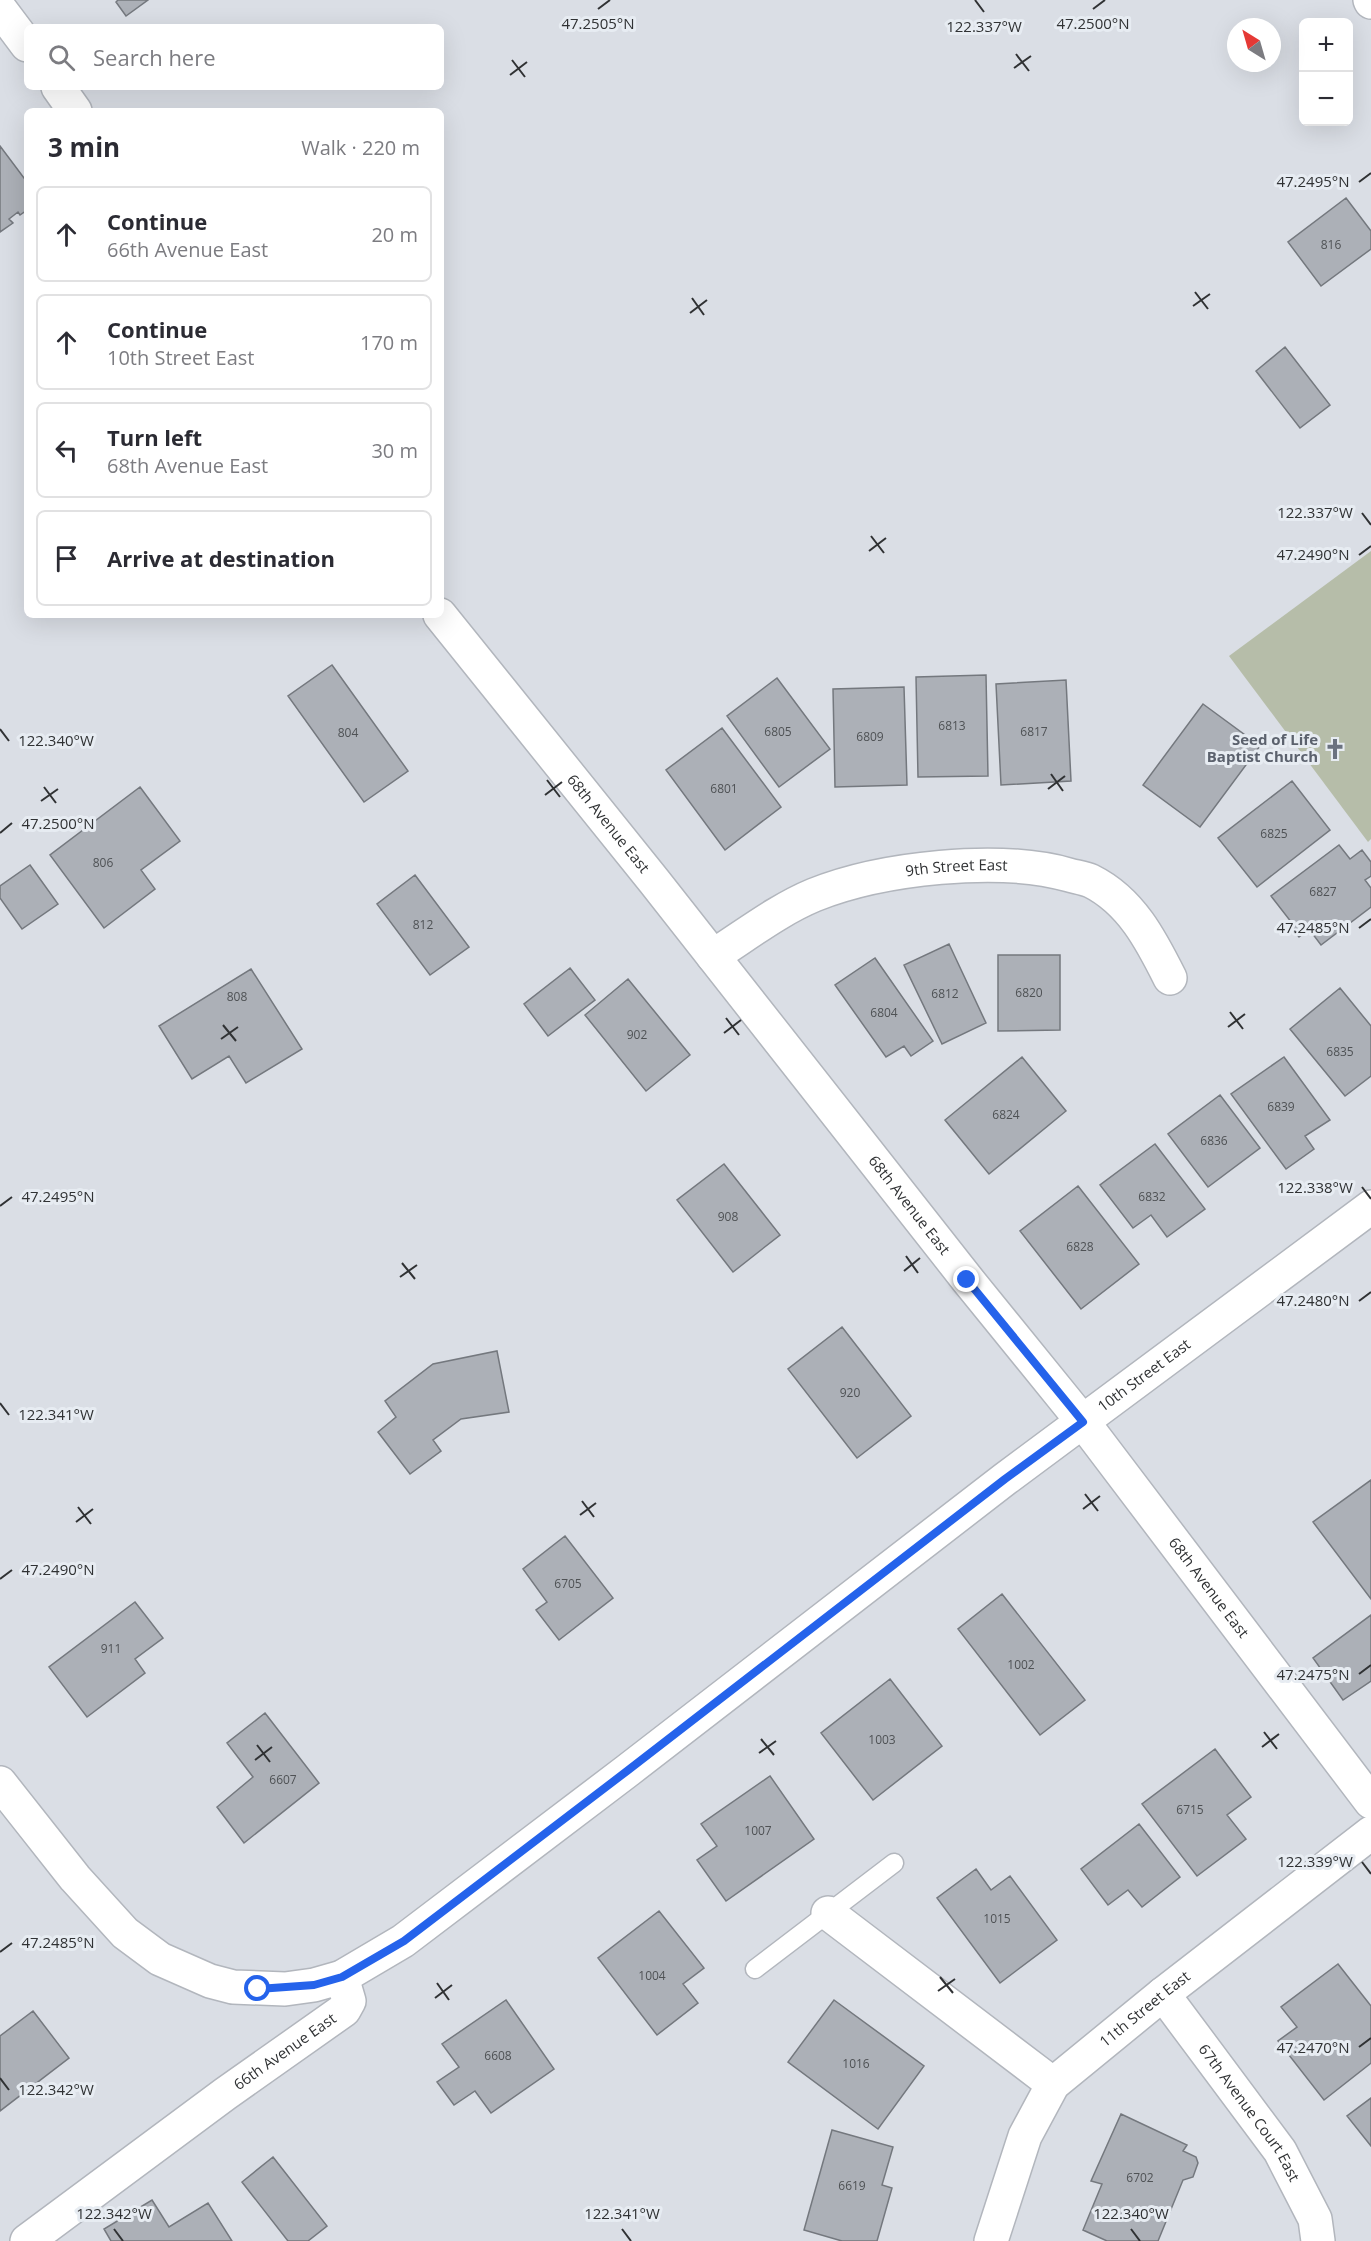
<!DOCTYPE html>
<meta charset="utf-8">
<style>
body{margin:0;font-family:"Open Sans",sans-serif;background:#f7f7f7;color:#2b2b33}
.controls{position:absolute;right:18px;top:18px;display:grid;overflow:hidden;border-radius:9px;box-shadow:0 6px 24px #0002}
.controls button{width:54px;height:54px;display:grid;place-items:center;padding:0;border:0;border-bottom:2px solid #e1e1e2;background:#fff;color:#2b2b33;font:30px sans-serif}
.compass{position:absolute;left:1227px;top:18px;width:54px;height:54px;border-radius:50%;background:#fff;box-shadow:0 6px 24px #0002;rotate:323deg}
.stop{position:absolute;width:18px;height:18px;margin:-14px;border:4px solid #2563eb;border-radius:50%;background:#fff}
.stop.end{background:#2563eb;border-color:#fff;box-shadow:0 2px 6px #0008}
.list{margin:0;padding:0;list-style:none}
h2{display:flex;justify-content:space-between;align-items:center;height:78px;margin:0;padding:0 24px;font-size:26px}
h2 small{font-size:20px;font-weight:400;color:#7c7c81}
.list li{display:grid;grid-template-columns:39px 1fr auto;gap:18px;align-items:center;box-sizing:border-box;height:96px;margin:0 12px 12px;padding:0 12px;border:2px solid #e1e1e2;border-radius:9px}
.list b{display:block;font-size:22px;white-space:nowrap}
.list p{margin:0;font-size:20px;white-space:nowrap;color:#7c7c81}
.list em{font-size:20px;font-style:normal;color:#7c7c81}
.icon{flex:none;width:33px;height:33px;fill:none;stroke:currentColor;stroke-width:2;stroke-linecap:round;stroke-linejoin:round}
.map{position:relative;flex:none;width:1371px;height:2241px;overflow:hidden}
.search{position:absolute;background:#fff;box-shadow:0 6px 24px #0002;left:24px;top:24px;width:420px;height:66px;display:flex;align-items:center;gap:15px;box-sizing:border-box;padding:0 21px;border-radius:9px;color:#7c7c81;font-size:22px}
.panel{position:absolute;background:#fff;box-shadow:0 6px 24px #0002;left:24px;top:108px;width:420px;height:510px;border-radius:9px}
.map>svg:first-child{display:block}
.green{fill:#b6bda9}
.building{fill:#acb0b7;stroke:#74787e;stroke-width:1.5}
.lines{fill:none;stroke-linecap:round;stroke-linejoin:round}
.lane-casing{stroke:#b2b6bd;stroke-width:21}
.street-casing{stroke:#b2b6bd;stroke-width:36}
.secondary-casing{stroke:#b2b6bd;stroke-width:36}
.lane{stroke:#fff;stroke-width:18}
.street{stroke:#fff;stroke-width:33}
.secondary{stroke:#fff;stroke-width:33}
.route{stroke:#2563eb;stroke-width:8}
.ticks{fill:none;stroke:#303234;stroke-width:2}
.labels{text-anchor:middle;stroke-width:6;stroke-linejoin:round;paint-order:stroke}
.number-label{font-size:12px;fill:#4f5255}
.worship-label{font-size:15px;font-weight:bold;fill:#5b616d;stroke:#e7ecf2;text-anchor:end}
.street-label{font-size:15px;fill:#303234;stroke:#e7ecf2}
.ticks-label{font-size:15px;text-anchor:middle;fill:#303234;stroke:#e7ecf2;stroke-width:6;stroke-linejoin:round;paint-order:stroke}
</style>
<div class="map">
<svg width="1371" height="2241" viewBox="0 0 1371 2241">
<rect width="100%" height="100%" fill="#dadee5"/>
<!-- green -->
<path class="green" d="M 1371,551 L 1371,839 L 1368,842 L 1229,656 Z"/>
<!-- building -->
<path class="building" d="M 118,0 L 148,0 L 126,16 L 116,2 Z
M 0,146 L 27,182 L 27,210 L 20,215 L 18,212 L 9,219 L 13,223 L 0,232 Z
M 1346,198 L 1371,231 L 1371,249 L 1321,286 L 1288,242 Z
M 1285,347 L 1330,405 L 1300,428 L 1256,371 Z
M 332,665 L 408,771 L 364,802 L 288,696 Z
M 986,675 L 988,776 L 918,777 L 916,677 Z
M 777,678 L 830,749 L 779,787 L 727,716 Z
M 1066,680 L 1071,781 L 1001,785 L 996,684 Z
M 904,687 L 907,785 L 835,787 L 833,689 Z
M 1203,704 L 1260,746 L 1200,827 L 1143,785 Z
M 722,728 L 781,807 L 725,850 L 666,770 Z
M 1292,781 L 1330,830 L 1257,887 L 1218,838 Z
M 140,787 L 180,841 L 141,870 L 155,889 L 104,928 L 50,855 Z
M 1339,845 L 1350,859 L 1362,850 L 1371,862 L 1371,876 L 1365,880 L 1371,888 L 1371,907 L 1321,945 L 1309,929 L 1299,937 L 1289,924 L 1292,923 L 1271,896 Z
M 30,865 L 58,904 L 22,929 L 0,898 L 0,886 Z
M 415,875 L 469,947 L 430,975 L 377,904 Z
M 949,944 L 986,1023 L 942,1044 L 904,965 Z
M 998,955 L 1060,955 L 1060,1030 L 998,1031 Z
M 875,958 L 933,1041 L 911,1056 L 904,1046 L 886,1057 L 835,985 Z
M 570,968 L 595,1000 L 548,1036 L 524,1004 Z
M 251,969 L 302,1049 L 246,1083 L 229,1056 L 192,1079 L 159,1026 Z
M 628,979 L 690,1055 L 646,1091 L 585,1015 Z
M 1340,988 L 1371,1026 L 1371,1076 L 1345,1096 L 1290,1029 Z
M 1022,1057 L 1066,1111 L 989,1174 L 945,1120 Z
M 1284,1057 L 1330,1120 L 1305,1136 L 1314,1149 L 1286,1169 L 1231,1094 Z
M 1220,1095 L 1260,1148 L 1208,1187 L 1168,1134 Z
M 1155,1144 L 1205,1209 L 1167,1237 L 1151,1215 L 1133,1228 L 1100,1185 Z
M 724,1164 L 780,1235 L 733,1272 L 677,1200 Z
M 1078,1186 L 1139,1264 L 1081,1309 L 1020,1231 Z
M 842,1327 L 911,1416 L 857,1458 L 788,1369 Z
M 497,1351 L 509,1412 L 461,1419 L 433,1440 L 441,1451 L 410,1474 L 378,1432 L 396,1417 L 385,1401 L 433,1364 Z
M 1371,1480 L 1371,1599 L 1313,1522 Z
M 565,1536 L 613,1598 L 559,1640 L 536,1610 L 547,1602 L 523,1569 Z
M 1002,1594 L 1085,1700 L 1040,1735 L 958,1629 Z
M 135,1602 L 163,1638 L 135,1659 L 145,1673 L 87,1717 L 49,1667 Z
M 1371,1615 L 1371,1681 L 1343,1700 L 1313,1658 Z
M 890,1679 L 942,1746 L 873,1800 L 821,1733 Z
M 265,1713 L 319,1783 L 244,1843 L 217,1807 L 253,1777 L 227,1743 Z
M 1215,1749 L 1251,1797 L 1227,1815 L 1246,1839 L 1197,1876 L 1142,1804 Z
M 770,1776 L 814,1839 L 726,1901 L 697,1860 L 717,1846 L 701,1824 Z
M 1139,1824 L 1180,1877 L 1142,1907 L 1128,1890 L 1108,1905 L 1081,1869 Z
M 976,1869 L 991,1890 L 1010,1876 L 1057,1940 L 1000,1983 L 937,1898 Z
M 659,1911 L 704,1968 L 683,1984 L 698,2003 L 657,2035 L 598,1958 Z
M 1338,1964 L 1371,2006 L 1371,2063 L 1324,2100 L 1278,2041 L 1297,2027 L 1281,2007 Z
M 506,2000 L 554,2069 L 491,2113 L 475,2091 L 454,2105 L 437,2082 L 459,2067 L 442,2044 Z
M 834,2000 L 924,2066 L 878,2129 L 788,2062 Z
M 33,2011 L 69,2058 L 0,2111 L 0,2036 Z
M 1371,2098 L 1371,2146 L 1347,2116 Z
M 1121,2114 L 1187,2145 L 1183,2151 L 1196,2157 L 1198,2163 L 1193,2177 L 1183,2180 L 1158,2241 L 1107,2241 L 1083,2230 L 1102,2184 L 1091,2181 Z
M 832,2130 L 893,2147 L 882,2185 L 892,2188 L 877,2241 L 842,2241 L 804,2230 Z
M 273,2157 L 327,2226 L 308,2241 L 288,2241 L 242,2182 Z
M 152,2200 L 169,2227 L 208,2203 L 232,2241 L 111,2241 L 104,2229 Z"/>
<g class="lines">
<defs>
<path id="lane" d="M 755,1969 L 894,1863"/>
<g id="street">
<path d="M 1370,0 L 1371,2"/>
<path d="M 0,9 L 27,45"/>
<path d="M 58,87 L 75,111"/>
<path id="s1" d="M 440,615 L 654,881 L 967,1279 L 1083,1422"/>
<path id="s2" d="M 713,956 C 746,935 778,910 814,895 C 881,868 999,855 1069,875 C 1076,877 1084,878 1091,881 C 1131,901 1151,940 1170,978"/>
<path d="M 828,1913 L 1053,2084"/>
<path id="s3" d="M 1163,1994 L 1280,2151 L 1315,2219 L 1318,2241"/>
<path id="s4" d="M 27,2241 L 225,2094 L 344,2010 L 349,2001 L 342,1977"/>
<path id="s5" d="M 991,2241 L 1025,2136 L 1053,2084 L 1163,1994 L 1371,1833"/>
</g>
<g id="secondary">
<path id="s6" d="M 1083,1422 L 1371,1802"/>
<path id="s7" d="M 0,1783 L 75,1878 L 125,1933 L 160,1959 L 210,1981 L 233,1987 L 285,1989 L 314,1985 L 342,1977 L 403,1941 L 627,1771 L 1005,1479 L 1371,1207"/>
</g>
</defs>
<!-- lane casing -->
<use href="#lane" class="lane-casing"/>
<!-- street casing -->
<use href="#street" class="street-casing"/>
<!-- secondary casing -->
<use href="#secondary" class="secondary-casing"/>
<!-- lane -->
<use href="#lane" class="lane"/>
<!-- street -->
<use href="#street" class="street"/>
<!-- secondary -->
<use href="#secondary" class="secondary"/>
</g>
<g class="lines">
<!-- route -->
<path class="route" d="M 258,1989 L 314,1985 L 342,1977 L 404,1941 L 627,1771 L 1005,1479 L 1083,1422 L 967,1280"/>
</g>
<!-- ticks -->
<path class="ticks" d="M 975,0 L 984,12M 598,9 L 610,0M 1093,9 L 1105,0M 1016,54 L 1029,71M 512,60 L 525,77M 1014,68 L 1031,56M 510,75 L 527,62M 1359,182 L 1371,173M 1195,292 L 1208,309M 692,298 L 704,315M 1193,306 L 1210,294M 690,313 L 707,300M 1362,513 L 1371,525M 871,536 L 884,553M 869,551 L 886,538M 1359,555 L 1371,546M 0,729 L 9,741M 1051,774 L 1063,791M 547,780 L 560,797M 44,787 L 56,803M 1048,789 L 1065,776M 545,795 L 562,782M 41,801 L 58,789M 0,833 L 12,823M 1359,928 L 1371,919M 1230,1012 L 1243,1029M 726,1018 L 739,1035M 223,1025 L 236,1041M 1228,1027 L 1245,1014M 724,1033 L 741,1020M 221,1039 L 238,1027M 1362,1187 L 1371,1199M 0,1206 L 12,1197M 906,1256 L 918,1273M 402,1263 L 415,1279M 904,1271 L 920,1258M 400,1277 L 417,1265M 1359,1301 L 1371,1292M 0,1403 L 9,1415M 1085,1494 L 1098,1511M 582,1501 L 594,1517M 78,1507 L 91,1524M 1083,1509 L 1100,1496M 580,1515 L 596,1503M 76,1522 L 93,1509M 0,1579 L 12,1570M 1359,1674 L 1371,1665M 1264,1732 L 1277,1749M 761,1739 L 774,1755M 257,1745 L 270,1762M 1262,1747 L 1279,1734M 759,1753 L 776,1741M 255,1760 L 272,1747M 1362,1862 L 1371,1874M 0,1952 L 12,1943M 940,1977 L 953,1993M 437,1983 L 449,2000M 938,1991 L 955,1979M 435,1998 L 452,1985M 1359,2047 L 1371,2038M 0,2078 L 9,2090M 114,2229 L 123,2241M 622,2229 L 631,2241M 1131,2229 L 1140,2241"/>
<!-- icons -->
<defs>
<symbol id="church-bare" viewBox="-9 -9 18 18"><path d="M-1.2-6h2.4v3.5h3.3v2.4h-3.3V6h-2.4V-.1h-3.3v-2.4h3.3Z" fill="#6b7280" stroke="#e7ecf2" stroke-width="2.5" paint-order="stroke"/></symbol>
</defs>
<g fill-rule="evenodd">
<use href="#church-bare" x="1320" y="734" width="30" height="30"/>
</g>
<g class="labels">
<!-- number labels -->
<g class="number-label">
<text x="1331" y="249">816</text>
<text x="952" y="730">6813</text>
<text x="778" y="736">6805</text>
<text x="1034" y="736">6817</text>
<text x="348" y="737">804</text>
<text x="870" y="741">6809</text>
<text x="724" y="793">6801</text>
<text x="1274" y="838">6825</text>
<text x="103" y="867">806</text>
<text x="1323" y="896">6827</text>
<text x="423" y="929">812</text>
<text x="1029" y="997">6820</text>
<text x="945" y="998">6812</text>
<text x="237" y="1001">808</text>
<text x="884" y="1017">6804</text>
<text x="637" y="1039">902</text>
<text x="1340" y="1056">6835</text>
<text x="1281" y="1111">6839</text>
<text x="1006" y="1119">6824</text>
<text x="1214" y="1145">6836</text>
<text x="1152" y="1201">6832</text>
<text x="728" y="1221">908</text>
<text x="1080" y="1251">6828</text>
<text x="850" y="1397">920</text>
<text x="568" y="1588">6705</text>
<text x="111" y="1653">911</text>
<text x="1021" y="1669">1002</text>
<text x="882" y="1744">1003</text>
<text x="283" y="1784">6607</text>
<text x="1190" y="1814">6715</text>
<text x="758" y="1835">1007</text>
<text x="997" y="1923">1015</text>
<text x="652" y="1980">1004</text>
<text x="498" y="2060">6608</text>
<text x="856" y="2068">1016</text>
<text x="1140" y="2182">6702</text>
<text x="852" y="2190">6619</text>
</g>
<!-- worship labels -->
<g class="worship-label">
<text x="1318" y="745">Seed of Life<tspan x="1318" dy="17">Baptist Church</tspan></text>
</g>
<!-- street labels -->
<g class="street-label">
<text dy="5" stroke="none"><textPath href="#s1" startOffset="268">68th Avenue East</textPath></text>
<text dy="5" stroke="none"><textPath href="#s2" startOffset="264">9th Street East</textPath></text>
<text dy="5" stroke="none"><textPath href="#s1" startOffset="754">68th Avenue East</textPath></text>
<text dy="5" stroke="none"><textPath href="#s7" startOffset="1431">10th Street East</textPath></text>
<text dy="5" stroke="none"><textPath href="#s6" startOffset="208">68th Avenue East</textPath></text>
<text dy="5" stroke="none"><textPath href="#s5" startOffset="288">11th Street East</textPath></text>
<text dy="5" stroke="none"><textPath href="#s4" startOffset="320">66th Avenue East</textPath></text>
<text dy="5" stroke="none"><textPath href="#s3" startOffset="147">67th Avenue Court East</textPath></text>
</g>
</g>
<g class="ticks-label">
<text x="598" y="29">47.2505°N</text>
<text x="1093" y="29">47.2500°N</text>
<text x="984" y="32">122.337°W</text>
<text x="1313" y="187">47.2495°N</text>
<text x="1315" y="518">122.337°W</text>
<text x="1313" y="560">47.2490°N</text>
<text x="56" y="746">122.340°W</text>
<text x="58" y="829">47.2500°N</text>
<text x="1313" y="933">47.2485°N</text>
<text x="1315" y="1193">122.338°W</text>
<text x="58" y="1202">47.2495°N</text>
<text x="1313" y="1306">47.2480°N</text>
<text x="56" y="1420">122.341°W</text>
<text x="58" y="1575">47.2490°N</text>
<text x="1313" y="1680">47.2475°N</text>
<text x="1315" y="1867">122.339°W</text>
<text x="58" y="1948">47.2485°N</text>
<text x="1313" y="2053">47.2470°N</text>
<text x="56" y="2095">122.342°W</text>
<text x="114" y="2219">122.342°W</text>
<text x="622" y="2219">122.341°W</text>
<text x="1131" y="2219">122.340°W</text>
</g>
</svg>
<div class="controls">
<button>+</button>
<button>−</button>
</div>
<svg class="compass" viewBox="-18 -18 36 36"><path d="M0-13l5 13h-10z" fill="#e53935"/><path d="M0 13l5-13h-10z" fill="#7c7c81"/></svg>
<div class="stop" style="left:258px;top:1989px"></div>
<div class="stop end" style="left:967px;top:1280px"></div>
<div class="search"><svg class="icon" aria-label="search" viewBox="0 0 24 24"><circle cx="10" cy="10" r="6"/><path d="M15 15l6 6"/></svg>Search here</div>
<section class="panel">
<h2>3 min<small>Walk · 220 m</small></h2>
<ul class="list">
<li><svg class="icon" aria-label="ahead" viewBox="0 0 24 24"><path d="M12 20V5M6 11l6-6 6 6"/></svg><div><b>Continue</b><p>66th Avenue East</p></div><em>20 m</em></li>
<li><svg class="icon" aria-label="ahead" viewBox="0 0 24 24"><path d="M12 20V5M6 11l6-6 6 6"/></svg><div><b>Continue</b><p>10th Street East</p></div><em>170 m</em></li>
<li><svg class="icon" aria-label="left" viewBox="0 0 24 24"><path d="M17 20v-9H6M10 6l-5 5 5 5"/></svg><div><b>Turn left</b><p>68th Avenue East</p></div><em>30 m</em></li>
<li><svg class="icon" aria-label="arrive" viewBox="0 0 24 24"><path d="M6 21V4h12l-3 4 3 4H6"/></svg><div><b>Arrive at destination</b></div></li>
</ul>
</section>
</div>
